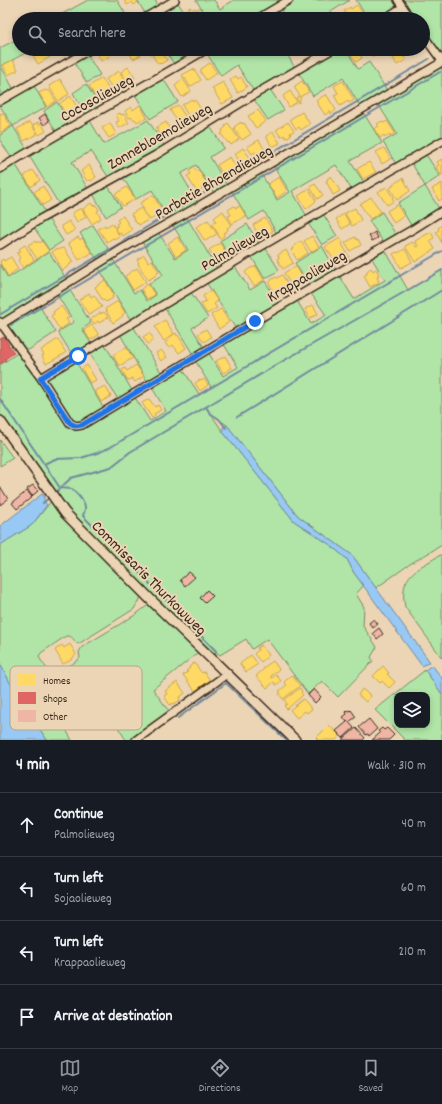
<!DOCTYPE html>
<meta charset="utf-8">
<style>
body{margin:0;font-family:Dekko,sans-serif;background:#20242c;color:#f1f3f6}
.controls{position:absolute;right:12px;bottom:12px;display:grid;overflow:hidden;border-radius:8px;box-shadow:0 2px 6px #0003}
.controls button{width:36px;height:36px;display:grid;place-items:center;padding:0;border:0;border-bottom:1px solid #363941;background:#171b24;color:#f1f3f6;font:20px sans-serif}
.stop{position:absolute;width:12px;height:12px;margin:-9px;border:3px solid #1a73e8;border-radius:50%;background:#fff}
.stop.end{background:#1a73e8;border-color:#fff;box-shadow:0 1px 4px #0008}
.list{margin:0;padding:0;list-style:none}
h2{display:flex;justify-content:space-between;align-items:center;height:52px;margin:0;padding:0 16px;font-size:17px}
h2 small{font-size:13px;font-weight:400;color:#9ea1a6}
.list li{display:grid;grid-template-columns:26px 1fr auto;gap:12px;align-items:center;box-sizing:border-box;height:64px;padding:0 16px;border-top:1px solid #363941}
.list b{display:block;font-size:15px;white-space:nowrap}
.list p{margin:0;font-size:13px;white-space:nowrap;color:#9ea1a6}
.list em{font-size:13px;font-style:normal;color:#9ea1a6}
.icon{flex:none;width:22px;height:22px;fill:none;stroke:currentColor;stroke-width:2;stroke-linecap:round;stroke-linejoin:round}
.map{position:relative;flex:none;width:442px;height:740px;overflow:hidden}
.search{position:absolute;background:#171b24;box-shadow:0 2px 6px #0003;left:12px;right:12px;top:12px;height:44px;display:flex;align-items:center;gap:10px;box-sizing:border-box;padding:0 14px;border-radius:22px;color:#9ea1a6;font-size:15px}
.sheet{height:308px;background:#171b24}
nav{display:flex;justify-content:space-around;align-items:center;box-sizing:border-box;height:56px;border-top:1px solid #363941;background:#171b24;font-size:11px;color:#9ea1a6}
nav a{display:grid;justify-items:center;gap:2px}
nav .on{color:#8c9099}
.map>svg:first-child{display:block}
.green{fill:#b0e5a7;stroke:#768862;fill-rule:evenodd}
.water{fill:#97c9f4;stroke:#72899e}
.homes{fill:#ffd966;stroke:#c4a450}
.shops{fill:#e06666;stroke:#ae5450}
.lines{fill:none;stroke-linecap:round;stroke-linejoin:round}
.stream{stroke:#72899e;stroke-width:2}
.building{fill:#efb6a6;stroke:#3b2a1e}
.minor-casing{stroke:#3b2a1e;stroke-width:10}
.major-casing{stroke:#3b2a1e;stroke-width:12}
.minor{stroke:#ecd5b5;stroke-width:7}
.major{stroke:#ecd5b5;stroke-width:9}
.route{stroke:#1a73e8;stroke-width:5}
.labels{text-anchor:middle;stroke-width:4;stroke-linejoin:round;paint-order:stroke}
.street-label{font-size:16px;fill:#3b2a1e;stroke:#ecd5b5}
.key{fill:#ecd5b5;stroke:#b7a288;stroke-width:1}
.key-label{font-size:11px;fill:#3b2a1e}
</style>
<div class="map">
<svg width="442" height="740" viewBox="0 0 442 740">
<rect width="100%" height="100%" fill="#ecd5b5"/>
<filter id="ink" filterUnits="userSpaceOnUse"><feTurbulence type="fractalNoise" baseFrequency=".025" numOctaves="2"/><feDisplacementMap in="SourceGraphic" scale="8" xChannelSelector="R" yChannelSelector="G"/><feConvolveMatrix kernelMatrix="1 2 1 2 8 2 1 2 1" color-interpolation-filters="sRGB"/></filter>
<g filter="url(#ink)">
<!-- green -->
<path class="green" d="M 88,0 L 117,0 L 125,13 L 120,16 L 121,19 L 53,19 Z
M 137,0 L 155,0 L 159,7 L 146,15 Z
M 196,0 L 214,0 L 220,9 L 234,0 L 285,0 L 253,19 L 208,19 Z
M 294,0 L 350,0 L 319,19 L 286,19 L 280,8 Z
M 356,0 L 396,0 L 398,4 L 397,8 L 381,19 L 368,19 Z
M 400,0 L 442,0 L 442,57 L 423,32 L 423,19 L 414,19 Z
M 177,1 L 188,19 L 168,19 L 162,10 Z
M 19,38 L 19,49 L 33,49 L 1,66 L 14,90 L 0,98 L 0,48 Z
M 165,49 L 185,49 L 189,56 L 175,66 Z
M 210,49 L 248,49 L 252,55 L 262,49 L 284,49 L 295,68 L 255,93 L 237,65 L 221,76 L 206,52 Z
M 337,49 L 346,49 L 358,69 L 369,62 L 388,92 L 361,108 L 343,78 L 313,96 L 298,72 Z
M 86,53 L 100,75 L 87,83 L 73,61 Z
M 439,68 L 442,68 L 442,140 L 397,166 L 383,142 L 397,134 L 378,104 Z
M 162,77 L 178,102 L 150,119 L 134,93 Z
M 33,84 L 46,107 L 13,126 L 27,149 L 12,159 L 0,140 L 0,135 L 13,126 L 0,106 L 0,104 Z
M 86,84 L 101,108 L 87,116 L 73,93 Z
M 269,88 L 284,110 L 268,120 L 253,98 Z
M 57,102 L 71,125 L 57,133 L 44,111 Z
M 363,112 L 382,143 L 350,161 L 365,184 L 353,192 L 336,165 L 292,191 L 308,218 L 278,236 L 264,211 L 249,220 L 231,190 L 260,172 L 277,200 L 290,192 L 273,165 Z
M 89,119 L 104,144 L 148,120 L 165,147 L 109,178 L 91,151 L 72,162 L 88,189 L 60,206 L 28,154 Z
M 209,125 L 224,148 L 210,157 L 227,185 L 214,193 L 196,165 L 181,174 L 198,203 L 169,220 L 152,190 L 136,199 L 122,176 Z
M 425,153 L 440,176 L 425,186 L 440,210 L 412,227 L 398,203 L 425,186 L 411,162 Z
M 14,162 L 46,213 L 3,241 L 0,237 L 0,171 Z
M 107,184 L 121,207 L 106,217 L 92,192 Z
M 382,212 L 396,235 L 384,243 L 369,221 Z
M 323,214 L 337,236 L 322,245 L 308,223 Z
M 186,216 L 218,270 L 132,322 L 98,267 L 112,258 L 134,293 L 140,290 L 147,301 L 156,295 L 149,284 L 163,275 L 142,242 L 158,232 L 175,258 L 188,250 L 172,224 Z
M 47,217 L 63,241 L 49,250 L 33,226 Z
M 247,224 L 260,245 L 232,261 L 220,241 Z
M 93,225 L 111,253 L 98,261 L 80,233 Z
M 322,246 L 337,272 L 310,287 L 295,263 Z
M 265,247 L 279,270 L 265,279 L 251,256 Z
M 384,248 L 408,290 L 442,270 L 442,545 L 410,564 L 376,588 L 352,555 L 298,516 L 227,425 L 211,414 L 223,432 L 294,521 L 329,544 L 347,559 L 354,573 L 364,585 L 356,594 L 364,607 L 363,626 L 377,647 L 371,657 L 373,661 L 338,697 L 322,681 L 308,694 L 267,639 L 252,649 L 246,639 L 220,655 L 216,652 L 213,657 L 73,519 L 0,415 L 0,365 L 19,352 L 69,423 L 75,431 L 134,396 L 150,421 L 166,411 L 151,386 L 182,368 L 199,394 L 211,387 L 195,360 L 208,352 L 223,376 L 238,367 L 223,343 L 296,299 L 311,324 L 326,315 L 310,292 L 339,275 L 354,299 L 385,280 L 371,257 Z
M 49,252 L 67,280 L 4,320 L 0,318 L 0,264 L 8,278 Z
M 234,265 L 250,290 L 265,281 L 279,304 L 236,329 L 206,282 Z
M 67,286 L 91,323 L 82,329 L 92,345 L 73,356 L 58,332 L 74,322 L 56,293 Z
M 190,291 L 208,318 L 192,328 L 205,349 L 194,356 L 164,307 Z
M 38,304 L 56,332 L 24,353 L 7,326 L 7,324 Z
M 133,326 L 162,374 L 148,383 L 120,334 Z
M 104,343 L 133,392 L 119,401 L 89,352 Z
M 75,360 L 104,409 L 80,423 L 73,422 L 46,384 L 46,379 Z
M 0,440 L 13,458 L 0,466 Z
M 52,500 C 77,536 112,565 143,596 L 139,600 L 134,609 L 80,643 L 78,644 C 73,641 73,635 66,636 L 41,653 L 39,656 L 40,659 C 43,662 46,669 50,672 C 56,676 76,662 80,658 L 79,652 L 82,647 L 135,615 L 151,603 L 200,651 L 153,689 L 171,714 L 134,740 L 126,740 L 102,702 L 65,728 L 72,740 L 47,740 L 19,699 L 0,664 L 0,545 L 32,525 Z
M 442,554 L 442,658 L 405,607 C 398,574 418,569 442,554 Z
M 425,670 L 442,694 L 442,740 L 405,740 L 375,710 ZM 397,695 L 427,695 L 427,725 L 397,725 Z"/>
<!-- water -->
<path class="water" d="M 227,425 L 298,516 L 352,555 L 430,662 L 422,666 L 354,573 L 347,559 L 329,544 L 294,521 L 223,432 L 223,427 Z
M 42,494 L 44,495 L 44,501 L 47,505 L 32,525 L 0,545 L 0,526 Z
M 0,664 L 19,699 L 47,740 L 0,740 Z
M 432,665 L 442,678 L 442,694 L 425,670 Z"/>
<!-- homes -->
<path class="homes" d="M 124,0 L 136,0 L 138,2 L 134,5 L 132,2 L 127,5 Z
M 357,5 L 366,18 L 349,19 L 344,11 L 350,7 L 351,9 Z
M 190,7 L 192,10 L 195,8 L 196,10 L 199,8 L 204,16 L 200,19 L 189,19 L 184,11 Z
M 37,49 L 45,49 L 50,57 L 38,64 L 31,52 Z
M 106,49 L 110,56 L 101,61 L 97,53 Z
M 127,49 L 137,49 L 141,55 L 133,59 Z
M 151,49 L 160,49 L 167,60 L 161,64 L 161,63 L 158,64 L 149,50 Z
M 357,49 L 362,58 L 356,62 L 350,53 Z
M 369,49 L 378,49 L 380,53 L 373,57 Z
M 399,50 L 406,60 L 397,65 L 391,54 Z
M 13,60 L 18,70 L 8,75 L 3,65 Z
M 210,63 L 217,73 L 206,80 L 200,71 L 202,70 L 201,69 Z
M 128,67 L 135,78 L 128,83 L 121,72 Z
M 193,69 L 193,70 L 194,69 L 201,80 L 190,87 L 185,78 L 184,79 L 182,75 Z
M 119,71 L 125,81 L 113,89 L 106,79 Z
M 236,76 L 238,79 L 241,77 L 247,87 L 238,93 L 230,80 Z
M 102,78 L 109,90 L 101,95 L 102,96 L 97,100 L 89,86 Z
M 60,79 L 69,94 L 58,101 L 49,86 Z
M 183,79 L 191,91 L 182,97 L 175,86 Z
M 302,81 L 309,92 L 301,96 L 299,103 L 296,98 L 300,96 L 294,87 L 296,87 L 295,86 Z
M 343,81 L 354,100 L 349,103 L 348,101 L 340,106 L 334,95 L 338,93 L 334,86 Z
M 223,82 L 233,98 L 222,104 L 212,88 Z
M 45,90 L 46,91 L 49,90 L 56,101 L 47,107 L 39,93 Z
M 290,91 L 297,102 L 289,107 L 283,96 Z
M 326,94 L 336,110 L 331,114 L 330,111 L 325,115 L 316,101 Z
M 70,96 L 79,110 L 76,112 L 76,113 L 69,118 L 59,104 Z
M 192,99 L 193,101 L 195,100 L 204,114 L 199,118 L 198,116 L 195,117 L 193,114 L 189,117 L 182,105 Z
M 140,105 L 147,118 L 143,120 L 142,119 L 137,122 L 135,119 L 133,120 L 131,117 L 129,118 L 125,111 L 131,107 L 133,110 Z
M 178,105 L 190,124 L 182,129 L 170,110 Z
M 258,110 L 266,121 L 256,128 L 248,116 Z
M 302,112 L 310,124 L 301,130 L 299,127 L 296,129 L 290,119 Z
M 0,113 L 1,114 L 3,113 L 11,126 L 0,133 Z
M 120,113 L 121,115 L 124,114 L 129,123 L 119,128 L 116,122 L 119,121 L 116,115 Z
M 382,121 L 384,123 L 387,121 L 395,133 L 391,136 L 390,134 L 385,137 L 384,135 L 380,138 L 374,129 L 379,126 L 377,124 Z
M 30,122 L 37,134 L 24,141 L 17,129 Z
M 38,122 L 39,125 L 41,123 L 46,131 L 39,135 L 33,125 Z
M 166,122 L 171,131 L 167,134 L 166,132 L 164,133 L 165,135 L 161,137 L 156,128 Z
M 241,122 L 242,124 L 244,123 L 251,134 L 242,140 L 234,129 L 235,128 L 234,127 Z
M 288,122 L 294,131 L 290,133 L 291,135 L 286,138 L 284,135 L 281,137 L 276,130 Z
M 110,123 L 116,134 L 109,138 L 102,128 Z
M 228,123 L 239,139 L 231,145 L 229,142 L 228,143 L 221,134 L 223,132 L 222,130 L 226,127 L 225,125 Z
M 273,132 L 280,143 L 272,147 L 266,136 Z
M 259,140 L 266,152 L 258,157 L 255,152 L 252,154 L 247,147 Z
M 243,148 L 251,159 L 242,165 L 235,154 Z
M 384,148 L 390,159 L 382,164 L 376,152 Z
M 230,157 L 236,167 L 227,175 L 225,171 L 222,173 L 217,165 Z
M 442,159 L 442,175 L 441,175 L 436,167 L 439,165 L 437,162 Z
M 369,162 L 376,172 L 363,179 L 357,169 Z
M 89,165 L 96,177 L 91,181 L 90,180 L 87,181 L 81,171 Z
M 194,168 L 196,171 L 199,171 L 208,185 L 197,192 L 187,176 L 191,174 L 189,171 Z
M 33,170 L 40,180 L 31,187 L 24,176 Z
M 331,176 L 340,191 L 333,195 L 326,181 L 328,180 L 327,179 Z
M 279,177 L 287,191 L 277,198 L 268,184 Z
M 403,178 L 410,191 L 397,200 L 390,188 L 393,186 L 392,185 Z
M 442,183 L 442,199 L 439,201 L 432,189 Z
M 315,184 L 323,195 L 317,199 L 310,187 Z
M 43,186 L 51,200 L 43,205 L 34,192 Z
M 127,187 L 135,199 L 123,206 L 115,194 Z
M 386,187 L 393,197 L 392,198 L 394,201 L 387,205 L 378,192 Z
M 309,189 L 316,201 L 306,209 L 298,196 Z
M 153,195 L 163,212 L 150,220 L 140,203 Z
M 371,197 L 381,212 L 370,219 L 360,204 Z
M 91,203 L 93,206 L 96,205 L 99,210 L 97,211 L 101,218 L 92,224 L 83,209 Z
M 397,205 L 404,216 L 394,223 L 387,211 Z
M 234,206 L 236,208 L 240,206 L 246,216 L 232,224 L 228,216 L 231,215 L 228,210 Z
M 81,208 L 86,217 L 77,222 L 72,213 Z
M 141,208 L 148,220 L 139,225 L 138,223 L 137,224 L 131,214 Z
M 355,208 L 361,220 L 352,226 L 345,213 Z
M 223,211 L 231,225 L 227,228 L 228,230 L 223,234 L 224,236 L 220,239 L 218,235 L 219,235 L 212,224 L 216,221 L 214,218 Z
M 344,214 L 350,224 L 342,229 L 336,219 Z
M 123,216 L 132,230 L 123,236 L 121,233 L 119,234 L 115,227 L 118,226 L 116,224 L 119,222 L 117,220 Z
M 265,218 L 273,231 L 260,238 L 253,225 Z
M 208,220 L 217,234 L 205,241 L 196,227 Z
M 69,221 L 75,230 L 66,235 L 61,226 Z
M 112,223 L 120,237 L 115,240 L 113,238 L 107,242 L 98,229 L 105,225 L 106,227 Z
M 442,225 L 442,243 L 436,232 L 439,230 L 438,228 Z
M 431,232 L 434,238 L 430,241 L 435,249 L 415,262 L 405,246 L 413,242 L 416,247 L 418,246 L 415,241 Z
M 312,236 L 319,247 L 311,252 L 304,241 Z
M 78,237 L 80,240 L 82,238 L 92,253 L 79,260 L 68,243 Z
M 178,237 L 186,250 L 176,257 L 168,243 Z
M 355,237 L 357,240 L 358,239 L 361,245 L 350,251 L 345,243 Z
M 340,238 L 343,244 L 342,244 L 349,257 L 336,264 L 329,252 L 328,252 L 325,247 Z
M 35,241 L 36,243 L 38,241 L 40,243 L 42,241 L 49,251 L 37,259 L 28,245 Z
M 301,241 L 308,253 L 297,260 L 291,250 L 294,249 L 293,247 Z
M 220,243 L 230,258 L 225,261 L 222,257 L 220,259 L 217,258 L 215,259 L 209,250 Z
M 25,245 L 34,260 L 23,268 L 18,260 L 20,258 L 17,253 L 21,251 L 19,249 Z
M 61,248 L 62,249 L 64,248 L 73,262 L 70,264 L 70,265 L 63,270 L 52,252 L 57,249 L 58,250 Z
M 405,249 L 412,262 L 401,268 L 393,254 L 397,252 L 398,253 Z
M 286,250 L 293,263 L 283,269 L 277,259 L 279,258 L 278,255 Z
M 144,255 L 148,262 L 152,260 L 159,272 L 155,275 L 155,276 L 148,280 L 138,264 L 139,263 L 137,260 Z
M 11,257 L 18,269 L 8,276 L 0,263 L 1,262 L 0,261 L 3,259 L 4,261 Z
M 256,266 L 264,280 L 254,286 L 245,272 L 252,267 L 253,268 Z
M 296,266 L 303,278 L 291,285 L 284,273 Z
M 137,268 L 146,282 L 133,290 L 125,276 Z
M 371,268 L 373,271 L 376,269 L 379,275 L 377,277 L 379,282 L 370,287 L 364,276 L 367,274 L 366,272 Z
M 282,275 L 290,288 L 276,296 L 269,283 L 271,281 L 271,280 L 276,277 L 277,278 Z
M 105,280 L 114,295 L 112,296 L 113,298 L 106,302 L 104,300 L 103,301 L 95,287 Z
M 148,284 L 155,295 L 147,299 L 141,289 Z
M 211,291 L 218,301 L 214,304 L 217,308 L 207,314 L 201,304 L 206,301 L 203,296 Z
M 89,293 L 91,297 L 94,295 L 102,307 L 89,315 L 79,300 Z
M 118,301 L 125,313 L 122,315 L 123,316 L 113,323 L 105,309 Z
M 313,305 L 318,314 L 310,318 L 305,309 Z
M 61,306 L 69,317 L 66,319 L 69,323 L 60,330 L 51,316 L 54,314 L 53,312 Z
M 221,309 L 229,322 L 219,329 L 211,315 Z
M 101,312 L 101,314 L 104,312 L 108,317 L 99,323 L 98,321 L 94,324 L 91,319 Z
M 165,320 L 174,334 L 164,341 L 155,327 Z
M 92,325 L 99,335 L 90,340 L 84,330 Z
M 206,329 L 211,337 L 204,342 L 198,334 Z
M 149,333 L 154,339 L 148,344 L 143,337 Z
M 176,333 L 177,336 L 178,335 L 186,348 L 179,353 L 173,345 L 169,348 L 165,343 L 170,339 L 169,337 Z
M 58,339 L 66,353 L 46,364 L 42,356 L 44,355 L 41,350 Z
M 126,347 L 133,358 L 119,366 L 113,355 Z
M 161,350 L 167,357 L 161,361 L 156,353 Z
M 225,356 L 232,368 L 223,373 L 216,361 Z
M 87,365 L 96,380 L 90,383 L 82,369 Z
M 136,365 L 144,376 L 135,382 L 132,378 L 128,381 L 122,370 L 125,368 L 127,371 Z
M 204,379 L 208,385 L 200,391 L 195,383 L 200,380 L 201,381 Z
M 105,386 L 111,396 L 101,402 L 95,391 Z
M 149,399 L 155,407 L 158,405 L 161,410 L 154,414 L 155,415 L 152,418 L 142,403 Z
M 70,644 L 76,654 L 71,660 L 63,664 L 55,650 L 62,645 L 64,648 Z
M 261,645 L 269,655 L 261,662 L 254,654 L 258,650 L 257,648 Z
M 251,655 L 258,664 L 246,672 L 240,664 Z
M 273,661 L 279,669 L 271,676 L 272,678 L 276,675 L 281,681 L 276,685 L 274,682 L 267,688 L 256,676 L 264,669 L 263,668 Z
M 194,663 L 202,673 L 204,672 L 210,680 L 195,691 L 183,675 L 188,672 L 186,671 L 190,668 L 189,667 Z
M 383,666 L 389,673 L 387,674 L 395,682 L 389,688 L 382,681 L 380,683 L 373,676 Z
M 292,675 L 300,686 L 283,699 L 279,694 L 281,693 L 279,691 L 287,685 L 284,682 Z
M 177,682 L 185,693 L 179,698 L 180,700 L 174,704 L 173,703 L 170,705 L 164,696 L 167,694 L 165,691 Z
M 300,688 L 302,691 L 301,692 L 303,695 L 287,709 L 284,706 L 287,704 L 284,700 Z
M 362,689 L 371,696 L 366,702 L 358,695 Z
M 303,699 L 312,709 L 307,713 L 305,711 L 297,718 L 290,710 Z
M 329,725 L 340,736 L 336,740 L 318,740 L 316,738 Z"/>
<!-- shops -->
<path class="shops" d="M 4,337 L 14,353 L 5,359 L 6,360 L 0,364 L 0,339 Z"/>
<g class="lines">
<!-- stream -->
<path class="stream" d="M 1,314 L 429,59
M 11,325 L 440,72
M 0,399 L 44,464
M 206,407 L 210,413 L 219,419 L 226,428
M 237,417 L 442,290
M 55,493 L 71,478 L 111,467 L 130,452 L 283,361 L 408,290 L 442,270
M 43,503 L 50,497
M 216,651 L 83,516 C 83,514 85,512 85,509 C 86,502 77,494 72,489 L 60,488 L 44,464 L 55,459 L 81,458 L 97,453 L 109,448 L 442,251
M 178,718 L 226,683 L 286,740"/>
</g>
<!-- building -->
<path class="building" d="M 45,114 L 49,121 L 44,125 L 39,118 Z
M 375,232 L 378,238 L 372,241 L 369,236 Z
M 33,485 L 38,491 L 32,496 L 27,489 Z
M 0,486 L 8,499 L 0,505 Z
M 27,491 L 32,497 L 17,509 L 12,503 Z
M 189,572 L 195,577 L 185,586 L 180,580 Z
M 207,590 L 213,596 L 205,603 L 200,598 Z
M 374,619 L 378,624 L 373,628 L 369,623 Z
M 379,628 L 383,634 L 377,639 L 373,633 Z
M 314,689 L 321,697 L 315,703 L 308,695 Z
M 348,710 L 350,711 L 351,710 L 356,717 L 349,722 L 348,721 L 347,722 L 343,717 L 347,714 L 346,712 Z
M 369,719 L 377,729 L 369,736 L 368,734 L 366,735 L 359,727 Z
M 348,721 L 354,728 L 343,738 L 336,731 Z
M 356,728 L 365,738 L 363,740 L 342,740 Z
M 382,728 L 384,730 L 387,728 L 394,735 L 389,740 L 372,740 L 380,733 L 378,731 Z"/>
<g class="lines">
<defs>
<path id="minor" d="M 398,0 L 411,19
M 143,19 L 175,0
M 257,19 L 289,0
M 384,19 L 403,7
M 423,35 L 442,61
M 0,101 L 91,49
M 0,169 C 68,127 138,90 207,49
M 0,245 L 42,218 L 156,155 L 257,93 L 333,49
M 0,322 L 41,378 L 70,423 L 76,426 L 82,425 L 255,321 L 415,228 L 442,211
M 0,325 L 122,249 L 197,207 L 442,62
M 41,378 L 248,254 L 442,141
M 136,740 L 227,674"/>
<path id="major" d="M 0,421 L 65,513 L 150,599 L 295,740"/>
</defs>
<!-- minor casing -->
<use href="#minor" class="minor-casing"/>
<!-- major casing -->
<use href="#major" class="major-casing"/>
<!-- minor -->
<use href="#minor" class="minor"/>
<!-- major -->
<use href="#major" class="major"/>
</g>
</g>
<g class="lines" filter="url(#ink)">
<!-- route -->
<path class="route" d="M 78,356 L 40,378 L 70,423 L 76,426 L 82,425 L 255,321"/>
</g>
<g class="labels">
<!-- street labels -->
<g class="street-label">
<text transform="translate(96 97) rotate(-29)" y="6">Cocosolieweg</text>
<text transform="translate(159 135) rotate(-30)" y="6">Zonnebloemolieweg</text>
<text transform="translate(213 181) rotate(-30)" y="6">Parbatie Bhoendieweg</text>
<text transform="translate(234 247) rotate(-30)" y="6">Palmolieweg</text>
<text transform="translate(306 275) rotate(-30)" y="6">Krappaolieweg</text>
<text transform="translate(150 577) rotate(45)" y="6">Commissaris Thurkowweg</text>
</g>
</g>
<!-- legend -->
<rect x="10" y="666" width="132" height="64" rx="6" class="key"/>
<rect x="18" y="674" width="18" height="12" fill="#ffd966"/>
<rect x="18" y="692" width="18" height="12" fill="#e06666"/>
<rect x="18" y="710" width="18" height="12" fill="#efb6a6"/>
<g class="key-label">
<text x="43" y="684">Homes</text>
<text x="43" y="702">Shops</text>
<text x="43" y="720">Other</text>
</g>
</svg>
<div class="controls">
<button><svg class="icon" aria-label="layers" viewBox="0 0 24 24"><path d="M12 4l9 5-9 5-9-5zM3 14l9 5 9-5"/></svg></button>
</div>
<div class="stop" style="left:78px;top:356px"></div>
<div class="stop end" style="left:255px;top:321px"></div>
<div class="search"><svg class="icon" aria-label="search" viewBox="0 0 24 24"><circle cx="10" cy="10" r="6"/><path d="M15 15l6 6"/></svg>Search here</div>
</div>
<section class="sheet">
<h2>4 min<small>Walk · 310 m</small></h2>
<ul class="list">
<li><svg class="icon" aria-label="ahead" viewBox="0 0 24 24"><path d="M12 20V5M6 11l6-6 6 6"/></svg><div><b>Continue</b><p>Palmolieweg</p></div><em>40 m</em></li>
<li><svg class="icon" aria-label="left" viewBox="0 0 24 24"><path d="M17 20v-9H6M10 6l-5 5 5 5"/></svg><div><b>Turn left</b><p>Sojaolieweg</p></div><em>60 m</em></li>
<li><svg class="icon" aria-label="left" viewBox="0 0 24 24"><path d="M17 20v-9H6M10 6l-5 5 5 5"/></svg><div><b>Turn left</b><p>Krappaolieweg</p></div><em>210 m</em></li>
<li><svg class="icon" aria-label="arrive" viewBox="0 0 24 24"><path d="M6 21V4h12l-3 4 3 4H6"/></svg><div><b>Arrive at destination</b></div></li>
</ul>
</section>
<nav>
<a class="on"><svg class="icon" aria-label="map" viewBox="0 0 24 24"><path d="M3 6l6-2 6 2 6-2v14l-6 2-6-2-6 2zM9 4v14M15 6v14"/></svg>Map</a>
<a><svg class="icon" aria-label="directions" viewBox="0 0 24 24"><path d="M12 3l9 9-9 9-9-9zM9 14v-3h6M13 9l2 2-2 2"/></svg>Directions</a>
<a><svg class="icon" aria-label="saved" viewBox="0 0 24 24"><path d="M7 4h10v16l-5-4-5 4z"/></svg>Saved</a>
</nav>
